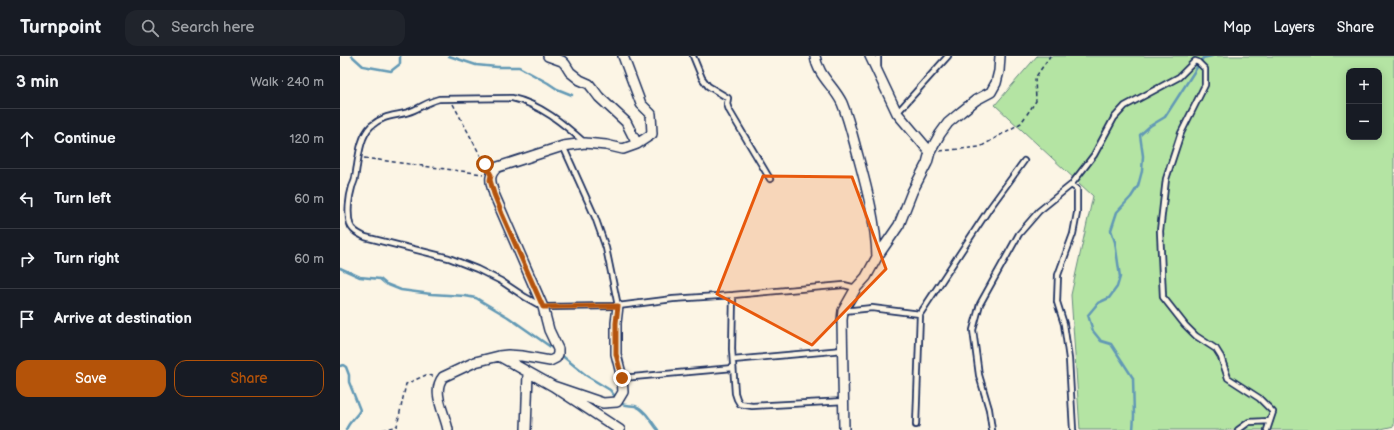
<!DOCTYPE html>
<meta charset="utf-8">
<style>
body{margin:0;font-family:"Balsamiq Sans",sans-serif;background:#20242c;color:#f1f3f6}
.controls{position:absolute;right:12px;top:12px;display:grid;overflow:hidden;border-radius:8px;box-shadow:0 2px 10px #0003}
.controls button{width:36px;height:36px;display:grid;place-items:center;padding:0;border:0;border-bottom:1px solid #363941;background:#171b24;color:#f1f3f6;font:20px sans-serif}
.stop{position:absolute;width:12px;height:12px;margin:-9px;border:3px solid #b45309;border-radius:50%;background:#fff}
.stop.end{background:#b45309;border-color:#fff;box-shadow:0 1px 4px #0008}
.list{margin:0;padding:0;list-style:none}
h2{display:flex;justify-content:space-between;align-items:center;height:52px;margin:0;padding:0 16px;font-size:17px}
h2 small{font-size:13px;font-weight:400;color:#9ea1a6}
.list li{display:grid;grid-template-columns:26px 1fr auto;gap:12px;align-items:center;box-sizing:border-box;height:60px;padding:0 16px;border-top:1px solid #363941}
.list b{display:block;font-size:15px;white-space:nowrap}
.list em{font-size:13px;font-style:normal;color:#9ea1a6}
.actions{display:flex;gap:8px;padding:12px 16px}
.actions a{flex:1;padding:9px 0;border:1px solid #b45309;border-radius:12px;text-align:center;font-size:14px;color:#b45309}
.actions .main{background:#b45309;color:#fff}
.icon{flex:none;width:22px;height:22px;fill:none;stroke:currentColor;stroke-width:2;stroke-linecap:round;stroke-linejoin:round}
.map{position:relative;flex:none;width:1054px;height:374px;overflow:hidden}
header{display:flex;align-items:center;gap:24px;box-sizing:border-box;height:56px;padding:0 20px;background:#171b24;border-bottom:1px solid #363941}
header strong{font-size:19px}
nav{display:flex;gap:22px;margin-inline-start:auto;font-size:14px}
.search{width:280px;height:36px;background:#20242c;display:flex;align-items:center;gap:10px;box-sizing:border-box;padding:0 14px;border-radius:12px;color:#9ea1a6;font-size:15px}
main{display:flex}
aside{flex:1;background:#171b24}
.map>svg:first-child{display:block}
.grass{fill:#b4e4a3;stroke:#688a80;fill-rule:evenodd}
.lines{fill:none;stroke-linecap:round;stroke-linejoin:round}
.stream{stroke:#6299b5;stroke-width:2.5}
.lane-casing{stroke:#1b2f5e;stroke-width:8}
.street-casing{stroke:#1b2f5e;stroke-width:12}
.path{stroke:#1b2f5e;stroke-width:1.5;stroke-dasharray:4 3;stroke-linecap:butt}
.lane{stroke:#fcf5e5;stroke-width:4.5}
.street{stroke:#fcf5e5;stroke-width:9}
.route{stroke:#b45309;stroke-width:5}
.marked{fill:#e8590c;fill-opacity:0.2;stroke:#e8590c;stroke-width:3;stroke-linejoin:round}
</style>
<header>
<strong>Turnpoint</strong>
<div class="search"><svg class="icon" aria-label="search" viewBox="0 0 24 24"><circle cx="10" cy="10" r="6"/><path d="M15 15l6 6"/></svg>Search here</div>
<nav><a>Map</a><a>Layers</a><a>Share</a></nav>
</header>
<main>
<aside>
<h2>3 min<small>Walk · 240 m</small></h2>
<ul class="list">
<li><svg class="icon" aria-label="ahead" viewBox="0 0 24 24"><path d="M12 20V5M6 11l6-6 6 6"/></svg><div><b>Continue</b></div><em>120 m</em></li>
<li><svg class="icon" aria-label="left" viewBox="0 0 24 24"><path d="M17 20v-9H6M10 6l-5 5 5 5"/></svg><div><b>Turn left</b></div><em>60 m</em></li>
<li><svg class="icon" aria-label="right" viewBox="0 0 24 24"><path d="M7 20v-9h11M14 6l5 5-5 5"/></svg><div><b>Turn right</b></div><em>60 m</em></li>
<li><svg class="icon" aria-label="arrive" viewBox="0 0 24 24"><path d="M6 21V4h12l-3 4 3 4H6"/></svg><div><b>Arrive at destination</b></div></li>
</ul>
<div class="actions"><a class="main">Save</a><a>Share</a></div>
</aside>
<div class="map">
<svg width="1054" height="374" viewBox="0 0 1054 374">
<rect width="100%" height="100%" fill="#fcf5e5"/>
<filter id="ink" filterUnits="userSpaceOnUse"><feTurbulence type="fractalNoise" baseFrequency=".025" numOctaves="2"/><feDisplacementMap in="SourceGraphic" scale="8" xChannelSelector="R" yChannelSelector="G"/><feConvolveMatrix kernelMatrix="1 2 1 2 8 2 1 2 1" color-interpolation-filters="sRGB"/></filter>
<g filter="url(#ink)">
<!-- grass -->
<path class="grass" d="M 697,0 L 1054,0 L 1054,370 L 1037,374 L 740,374 L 731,239 L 753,140 L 655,49 ZM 1009,15 L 1039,15 L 1039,81 L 1009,81 Z"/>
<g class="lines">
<!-- stream -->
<path class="stream" d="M 12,0 L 23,10 L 51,15 L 60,8 L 60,0
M 109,0 L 136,9 L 157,11 L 179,11 L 208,27 L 217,33 L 232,39
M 0,212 L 20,221 L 40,223 L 46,228 L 61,234 L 91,238 L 125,240 L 136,242 L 168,261 L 215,294
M 220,298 L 247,320 L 270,334 L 277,343
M 0,310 L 3,309 L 6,311 L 9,319 L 9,326 L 20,354 C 16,362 9,365 6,374
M 280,347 C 285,350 289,349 295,350 C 305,353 312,367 318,374
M 793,374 L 794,360 L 793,322 L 771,288 L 761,285 L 753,275 L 748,259 L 758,247 L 769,242 L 777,231 L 780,221 L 775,186 L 771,174 L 777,156 L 791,141 L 798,130 L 802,115 L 803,100 L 800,79 L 810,70 L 825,61 L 863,2 L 872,0"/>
<defs>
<path id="lane" d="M 353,0 L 362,22 L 368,30 L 388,42 L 387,48 L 389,54 L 430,123
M 538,0 L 538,13
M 557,57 L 608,0
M 245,87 C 224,68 200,48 172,42 L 99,43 C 88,46 83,50 74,54 C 58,61 46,57 31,70 C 21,80 19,97 17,110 C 16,114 16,119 15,122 C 15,125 13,128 12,131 C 9,141 7,157 10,168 C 12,175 19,178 25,181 L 109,202 L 137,213 L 161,225 L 185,241 L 203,251 L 278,250 L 333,243 L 393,239 L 504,229 L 516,232
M 223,90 L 255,161 L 266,192 L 278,250
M 731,129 L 737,133 L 737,157 L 733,178 L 718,219 L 717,246 L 724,268 L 729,303 L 733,374
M 393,239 L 392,293 L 395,337 L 397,343 L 400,348 L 412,350 L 505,345
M 504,255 L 532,252 L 580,258 L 576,369
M 580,258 L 649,153 L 684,105
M 393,304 L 503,294
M 282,322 L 393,312
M 652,374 L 649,353 L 639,319 L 633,274 L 640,248 L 679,178 L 699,155 L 731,129 L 754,99 L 774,62 L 785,50 L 839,21 L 855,5 L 858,6 L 865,13 L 865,29 L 841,77 L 826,123 L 820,175 L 823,241 L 845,269 L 856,280 L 876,293 L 881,301 L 888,322 L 919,342 L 933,356 L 927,374
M 898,374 L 909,366 L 930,365"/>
<path id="street" d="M 208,0 L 222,5 L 225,8 L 230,16 L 240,24 L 249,28 L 253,33 L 259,41 L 286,66 L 297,88
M 475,0 C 478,20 494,30 502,47 C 509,64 513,82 518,100 C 527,133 536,167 537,201
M 530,0 L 557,57 L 590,96
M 159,300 L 213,330 L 280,374
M 213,330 L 263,347 L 277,346 L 283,336 L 282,322 L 276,298 L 276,267 L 278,250
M 108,374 C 105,357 91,336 103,321 L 135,306 L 159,300 L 168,299 L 182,300 L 210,305 L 216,302 L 218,298 L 218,293 L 209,274 L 203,251 L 154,138 C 151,127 147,119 158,111 L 223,90 L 245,87 L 266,89 L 283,93 L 297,88 L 312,78 L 311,58 L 301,48 L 283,0
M 186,374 L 188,317
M 504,374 L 502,264 L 503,255 L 516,232 L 526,221 L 537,201 L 559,169 L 572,136 L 587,107 L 590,96 L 600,78 L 608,67 L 621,56 L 636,44 L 651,36 L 656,27 L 659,15 L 660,0"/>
</defs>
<!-- lane casing -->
<use href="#lane" class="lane-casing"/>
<!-- street casing -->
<use href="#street" class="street-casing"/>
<!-- path -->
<path class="path" d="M 113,48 L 146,110
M 600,95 L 640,91 L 681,67 L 696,45 L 695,22 L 710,0
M 24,102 L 143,118
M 42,374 L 57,370 L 66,328 L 86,319 L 93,320"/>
<!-- lane -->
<use href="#lane" class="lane"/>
<!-- street -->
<use href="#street" class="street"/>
</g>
</g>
<g class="lines" filter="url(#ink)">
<!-- route -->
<path class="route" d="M 145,108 L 151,119 L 150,124 L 154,138 L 162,158 L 203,251 L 278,250 L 276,267 L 276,298 L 282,322"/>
</g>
<!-- marked area -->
<path class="marked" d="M 423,120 L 512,121 L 546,213 L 472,289 L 377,238 Z"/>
</svg>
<div class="controls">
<button>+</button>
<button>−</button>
</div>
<div class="stop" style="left:145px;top:108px"></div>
<div class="stop end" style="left:282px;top:322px"></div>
</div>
</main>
